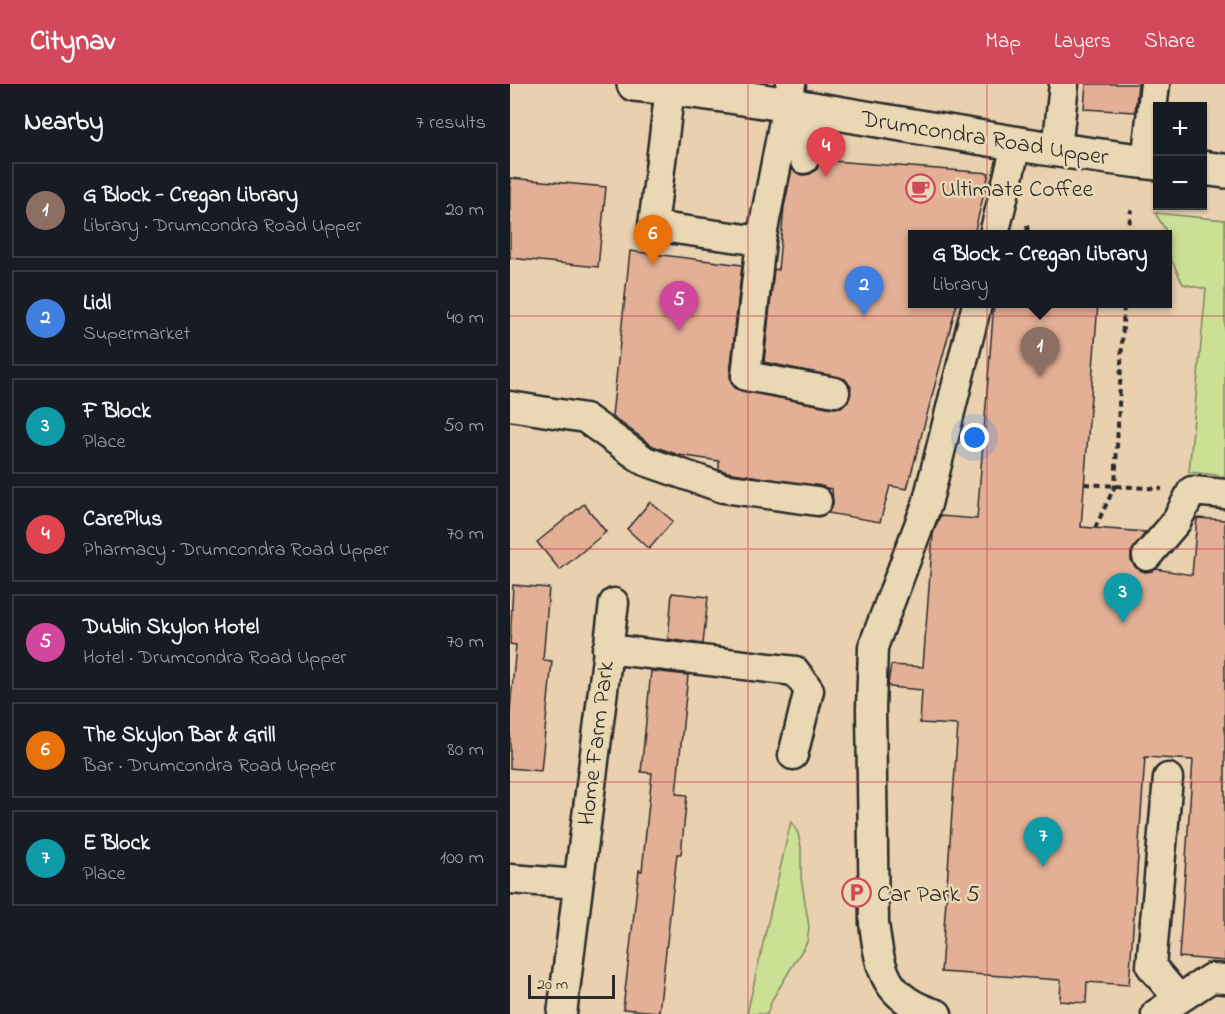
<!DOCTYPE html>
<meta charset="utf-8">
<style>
body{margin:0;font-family:"Indie Flower",sans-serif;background:#242831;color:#f1f3f6}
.controls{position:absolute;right:18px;top:18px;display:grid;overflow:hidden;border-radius:0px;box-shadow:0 2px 4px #0004}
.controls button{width:54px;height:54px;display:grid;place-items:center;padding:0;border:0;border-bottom:2px solid #363941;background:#171b24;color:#f1f3f6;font:30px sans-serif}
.scale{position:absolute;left:18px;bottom:15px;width:87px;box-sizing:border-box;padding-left:6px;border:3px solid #2b2b2b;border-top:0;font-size:16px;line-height:21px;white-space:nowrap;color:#2b2b2b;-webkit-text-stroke:4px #ead8b5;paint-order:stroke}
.you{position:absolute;left:465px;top:354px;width:21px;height:21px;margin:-15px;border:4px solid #fff;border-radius:50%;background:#1a73e8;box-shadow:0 0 0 9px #1a73e833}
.badge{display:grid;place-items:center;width:39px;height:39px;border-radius:50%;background:#d1495b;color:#fff;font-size:20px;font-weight:700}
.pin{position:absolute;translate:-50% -50px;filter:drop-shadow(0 2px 3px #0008)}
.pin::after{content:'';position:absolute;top:32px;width:21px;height:18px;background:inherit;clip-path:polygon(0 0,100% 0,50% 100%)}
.popup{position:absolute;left:398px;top:146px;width:264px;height:78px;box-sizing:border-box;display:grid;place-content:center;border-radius:0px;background:#171b24;filter:drop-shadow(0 2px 4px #0005);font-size:20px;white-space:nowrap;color:#9ea1a6}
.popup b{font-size:22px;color:#f1f3f6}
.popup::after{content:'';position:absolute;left:50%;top:100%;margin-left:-12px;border:12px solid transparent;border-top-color:#171b24}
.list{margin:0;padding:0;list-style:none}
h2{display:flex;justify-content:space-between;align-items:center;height:78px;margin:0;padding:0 24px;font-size:26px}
h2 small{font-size:20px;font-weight:400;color:#9ea1a6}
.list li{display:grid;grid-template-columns:39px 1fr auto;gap:18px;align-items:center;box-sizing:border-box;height:96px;margin:0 12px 12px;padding:0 12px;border:2px solid #363941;border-radius:0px}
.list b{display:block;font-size:22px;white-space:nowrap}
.list p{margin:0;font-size:20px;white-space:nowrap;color:#9ea1a6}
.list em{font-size:20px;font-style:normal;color:#9ea1a6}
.map{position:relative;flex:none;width:715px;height:930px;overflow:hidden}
header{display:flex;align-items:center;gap:36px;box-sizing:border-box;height:84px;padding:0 30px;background:#d1495b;color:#fff}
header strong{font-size:28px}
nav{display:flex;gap:33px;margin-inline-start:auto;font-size:21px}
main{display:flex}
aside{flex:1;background:#171b24}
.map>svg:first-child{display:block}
.green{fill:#cbe095;stroke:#7b8660;stroke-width:1.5}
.building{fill:#e3b096;stroke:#2b2b2b;stroke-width:1.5}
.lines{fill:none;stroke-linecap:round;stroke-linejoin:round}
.minor-casing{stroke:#2b2b2b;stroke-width:33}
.major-casing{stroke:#2b2b2b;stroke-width:38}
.path{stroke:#2b2b2b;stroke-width:4;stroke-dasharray:6 4.5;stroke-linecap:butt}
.minor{stroke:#ead8b5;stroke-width:28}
.major{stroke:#ead8b5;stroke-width:33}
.grid{fill:none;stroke:#c94859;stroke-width:1.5;stroke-opacity:0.55}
.labels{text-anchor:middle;stroke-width:5;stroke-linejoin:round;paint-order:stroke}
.street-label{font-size:24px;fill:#2b2b2b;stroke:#ead8b5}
.poi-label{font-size:24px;fill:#2b2b2b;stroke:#ead8b5;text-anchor:start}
</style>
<header>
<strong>Citynav</strong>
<nav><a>Map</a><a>Layers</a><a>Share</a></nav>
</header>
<main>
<aside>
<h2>Nearby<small>7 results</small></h2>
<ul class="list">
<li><span class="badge" style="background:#8d6e63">1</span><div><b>G Block - Cregan Library</b><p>Library · Drumcondra Road Upper</p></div><em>20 m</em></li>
<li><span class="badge" style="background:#3f7fe0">2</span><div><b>Lidl</b><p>Supermarket</p></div><em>40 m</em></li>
<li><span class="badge" style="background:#0f9aa8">3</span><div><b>F Block</b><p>Place</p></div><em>50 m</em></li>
<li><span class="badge" style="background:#e0444e">4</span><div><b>CarePlus</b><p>Pharmacy · Drumcondra Road Upper</p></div><em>70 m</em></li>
<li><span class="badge" style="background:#d1479c">5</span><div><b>Dublin Skylon Hotel</b><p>Hotel · Drumcondra Road Upper</p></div><em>70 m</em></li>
<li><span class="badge" style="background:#e8710a">6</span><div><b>The Skylon Bar &amp; Grill</b><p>Bar · Drumcondra Road Upper</p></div><em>80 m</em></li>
<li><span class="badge" style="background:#0f9aa8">7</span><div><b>E Block</b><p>Place</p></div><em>100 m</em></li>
</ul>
</aside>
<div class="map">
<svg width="715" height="930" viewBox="0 0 715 930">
<rect width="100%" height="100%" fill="#e9d0af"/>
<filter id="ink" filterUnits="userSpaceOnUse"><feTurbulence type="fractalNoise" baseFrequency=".0167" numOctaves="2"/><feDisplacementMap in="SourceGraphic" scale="12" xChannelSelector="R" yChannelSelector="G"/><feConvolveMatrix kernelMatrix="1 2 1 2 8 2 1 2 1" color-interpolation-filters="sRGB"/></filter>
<g filter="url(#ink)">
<!-- green -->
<path class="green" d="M 645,129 L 715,136 L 715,392 L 679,388 L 696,205 L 673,200 L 659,171 L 658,150 Z
M 281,737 L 288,749 L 291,763 L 291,793 L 299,843 L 297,858 L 263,914 L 257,930 L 237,930 Z"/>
<!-- building -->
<path class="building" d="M 576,0 L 628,0 L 625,28 L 574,25 Z
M 310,76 L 479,89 L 464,150 L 402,150 L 402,219 L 447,219 L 397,405 L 380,402 L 370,438 L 318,429 L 323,420 L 322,405 L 217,388 L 209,385 L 209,377 L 169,371 L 143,362 L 102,332 L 120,167 L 232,181 L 220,290 L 221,299 L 226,305 L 322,324 L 331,323 L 338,318 L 341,303 L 335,295 L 254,278 L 264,185 L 268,186 L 274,123 L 282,85 L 291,91 L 300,90 L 307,85 Z
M 0,94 L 96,103 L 88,183 L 0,174 Z
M 484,219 L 588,219 L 571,443 L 636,448 L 621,468 L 621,477 L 626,484 L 635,488 L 646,485 L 682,491 L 687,434 L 715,436 L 715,877 L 669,873 L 683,676 L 635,673 L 619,901 L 577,898 L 576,919 L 550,917 L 551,896 L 431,888 L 448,641 L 410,639 L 412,606 L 380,603 L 378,600 L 381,581 L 413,583 L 423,450 L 430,432 L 467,435 Z
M 140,418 L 163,437 L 139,465 L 117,445 Z
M 74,420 L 96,448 L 50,486 L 27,458 Z
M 3,501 L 39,504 L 33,576 L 42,577 L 31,687 L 0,684 L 0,627 L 6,561 L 0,560 Z
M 162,509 L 198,513 L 193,560 L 158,555 Z
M 141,587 L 178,591 L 166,710 L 177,711 L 171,770 L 167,770 L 149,928 L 113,925 L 129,786 L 132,787 L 142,689 L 131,688 Z"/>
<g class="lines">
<defs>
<path id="minor" d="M 160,4 L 143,142 L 251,157 L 281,0
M 547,66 L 554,0
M 294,75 L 301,24
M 636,78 L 645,0
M 484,150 L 507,58
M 251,157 L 236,292 L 325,308
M 0,322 L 75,334 L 135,377 L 213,404 L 307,417
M 637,472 L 666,438 L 682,407 L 715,410
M 97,565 L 285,587 L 299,606 L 283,671
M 658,694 L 641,882 L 668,914
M 0,795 L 68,800
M 52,930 L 104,519
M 427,930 C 375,915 370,887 364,839 L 361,625 L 363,563 L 417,420 L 467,220
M 646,930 L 701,894 L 715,895"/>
<path id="major" d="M 124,0 C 300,18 472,60 648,79
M 692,84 L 715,87"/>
</defs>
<!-- minor casing -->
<use href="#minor" class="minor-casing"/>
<!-- major casing -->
<use href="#major" class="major-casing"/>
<!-- path -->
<path class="path" d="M 517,141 L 518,150
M 618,150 L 621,126
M 575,400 L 652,405
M 585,444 L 605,402 L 614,220"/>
<!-- minor -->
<use href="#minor" class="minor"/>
<!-- major -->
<use href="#major" class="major"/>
</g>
</g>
<!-- grid -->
<path class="grid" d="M 238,0 L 238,930M 477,0 L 477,930M 0,232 L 715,232M 0,465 L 715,465M 0,698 L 715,698"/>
<!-- icons -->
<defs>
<symbol id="cafe-ring" viewBox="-11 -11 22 22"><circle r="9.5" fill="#ead8b5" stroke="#d1495b" stroke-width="1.5"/><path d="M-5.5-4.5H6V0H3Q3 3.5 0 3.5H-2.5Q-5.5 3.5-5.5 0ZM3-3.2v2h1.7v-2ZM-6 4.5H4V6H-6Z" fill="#d1495b"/></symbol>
<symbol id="parking-ring" viewBox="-11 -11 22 22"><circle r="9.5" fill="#ead8b5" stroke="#d1495b" stroke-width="1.5"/><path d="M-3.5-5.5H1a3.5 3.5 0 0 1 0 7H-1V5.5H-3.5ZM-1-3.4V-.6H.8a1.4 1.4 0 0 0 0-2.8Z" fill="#d1495b"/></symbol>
</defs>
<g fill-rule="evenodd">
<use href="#cafe-ring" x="394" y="88" width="33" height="33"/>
<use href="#parking-ring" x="330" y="792" width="33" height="33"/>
</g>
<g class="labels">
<!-- street labels -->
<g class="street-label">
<text transform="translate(475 53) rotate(9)" y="8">Drumcondra Road Upper</text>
<text transform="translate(85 659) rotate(-83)" y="8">Home Farm Park</text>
</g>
<!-- poi labels -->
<g class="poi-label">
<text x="431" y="112">Ultimate Coffee</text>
<text x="367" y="817">Car Park 5</text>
</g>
</g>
</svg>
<div class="controls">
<button>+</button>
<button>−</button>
</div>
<div class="scale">20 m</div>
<div class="you"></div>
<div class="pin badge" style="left:530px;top:293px;background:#8d6e63">1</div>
<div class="popup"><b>G Block - Cregan Library</b>Library</div>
<div class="pin badge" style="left:354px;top:232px;background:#3f7fe0">2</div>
<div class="pin badge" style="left:613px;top:539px;background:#0f9aa8">3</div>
<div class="pin badge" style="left:316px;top:93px;background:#e0444e">4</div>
<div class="pin badge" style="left:169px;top:247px;background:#d1479c">5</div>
<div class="pin badge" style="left:143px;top:181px;background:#e8710a">6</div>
<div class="pin badge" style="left:533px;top:783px;background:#0f9aa8">7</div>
</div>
</main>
